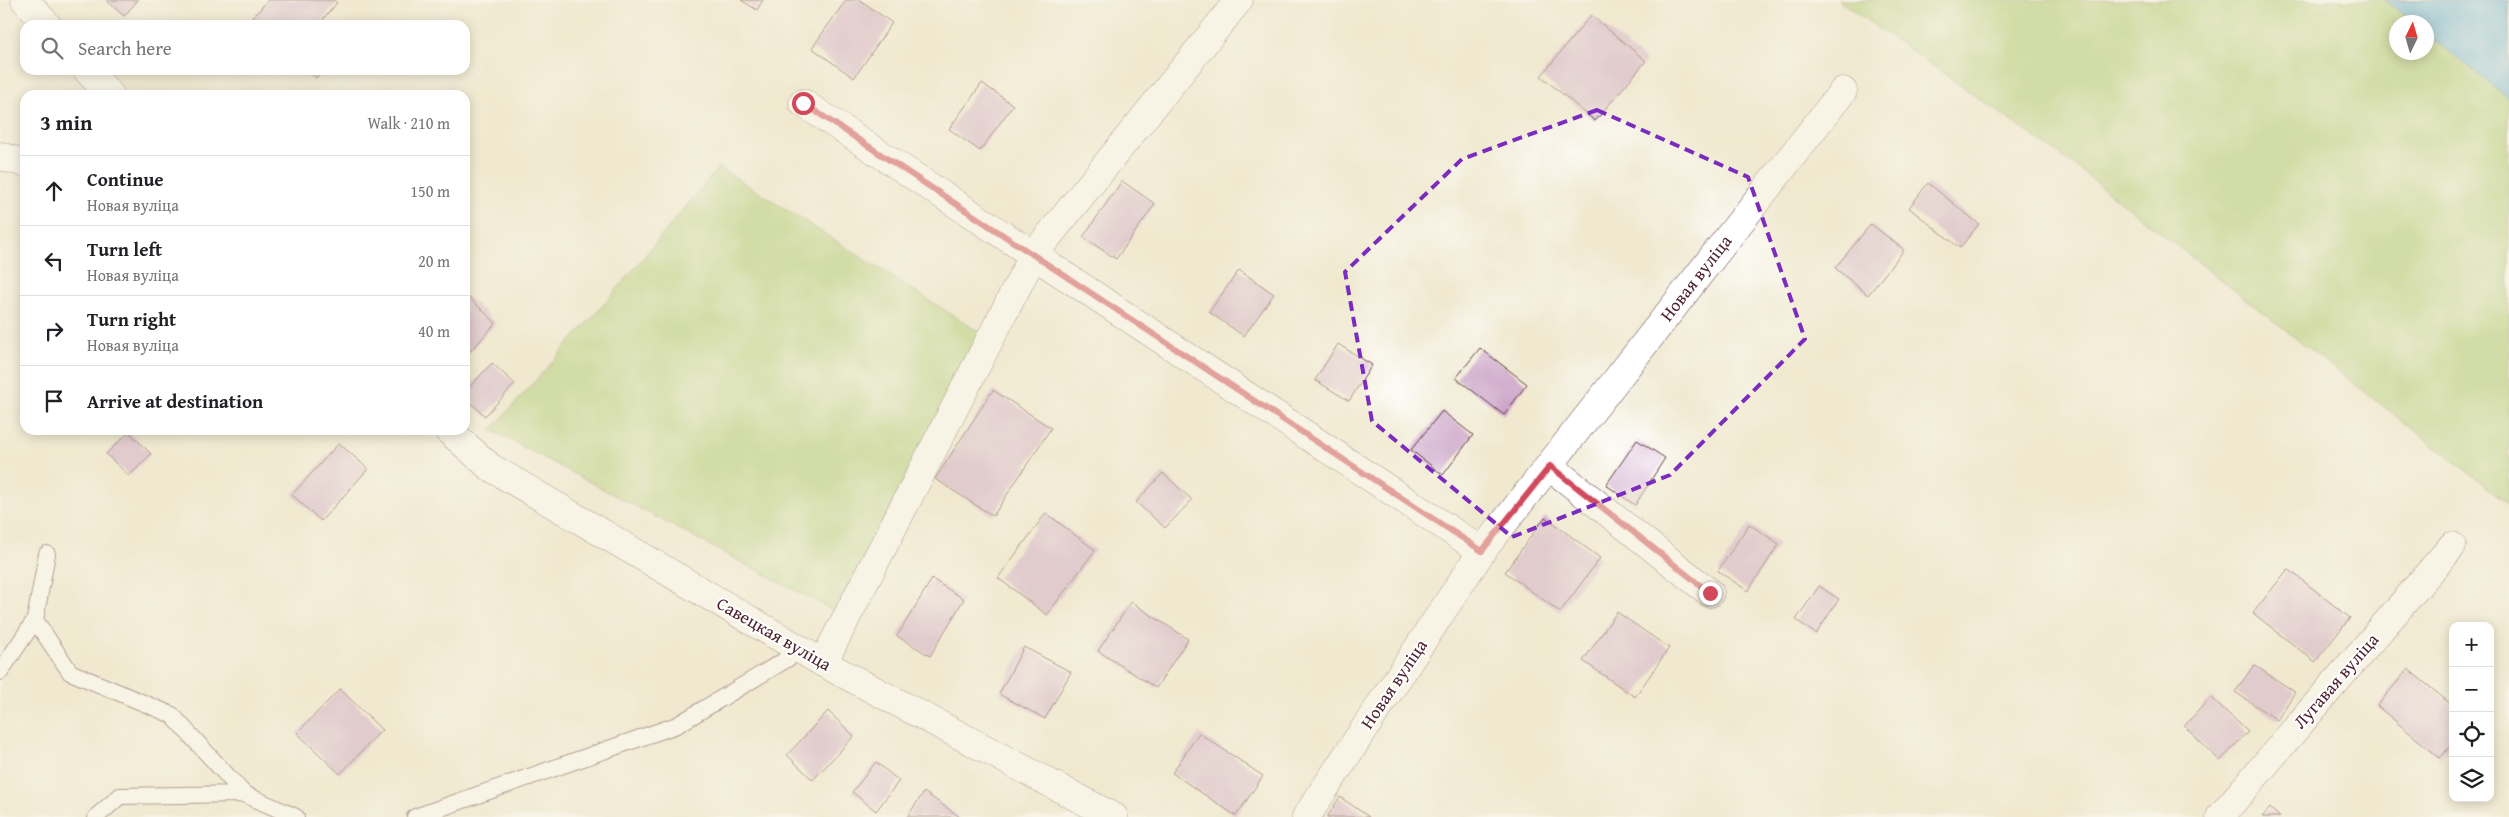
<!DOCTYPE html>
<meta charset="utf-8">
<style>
body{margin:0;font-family:"Gentium Book Plus",serif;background:#f6f6f6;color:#202124}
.controls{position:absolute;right:15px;bottom:15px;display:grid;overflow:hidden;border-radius:10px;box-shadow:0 2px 12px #0003}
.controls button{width:45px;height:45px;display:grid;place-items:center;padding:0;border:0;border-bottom:1px solid #e0e0e0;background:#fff;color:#202124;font:25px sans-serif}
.compass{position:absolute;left:2389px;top:15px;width:45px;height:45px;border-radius:50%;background:#fff;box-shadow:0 2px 12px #0003;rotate:5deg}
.stop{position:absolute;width:15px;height:15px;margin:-11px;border:4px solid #d1495b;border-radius:50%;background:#fff}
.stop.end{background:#d1495b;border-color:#fff;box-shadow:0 1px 5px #0008}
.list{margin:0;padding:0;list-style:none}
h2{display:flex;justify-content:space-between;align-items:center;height:65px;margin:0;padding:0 20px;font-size:21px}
h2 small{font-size:16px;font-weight:400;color:#757577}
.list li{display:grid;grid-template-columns:32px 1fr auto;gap:15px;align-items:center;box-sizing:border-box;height:70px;padding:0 20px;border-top:1px solid #e0e0e0}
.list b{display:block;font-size:19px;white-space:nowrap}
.list p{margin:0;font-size:16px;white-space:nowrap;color:#757577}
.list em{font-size:16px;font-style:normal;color:#757577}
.icon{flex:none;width:28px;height:28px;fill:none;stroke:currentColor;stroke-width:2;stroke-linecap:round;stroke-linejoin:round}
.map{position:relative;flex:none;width:2509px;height:817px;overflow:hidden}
.search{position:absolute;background:#fff;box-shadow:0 2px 12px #0003;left:20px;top:20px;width:450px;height:55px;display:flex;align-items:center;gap:12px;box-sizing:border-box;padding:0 18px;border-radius:15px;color:#757577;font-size:19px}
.panel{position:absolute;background:#fff;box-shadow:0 2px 12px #0003;left:20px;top:90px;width:450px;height:345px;border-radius:15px}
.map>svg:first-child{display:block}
.green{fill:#adcd75;stroke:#7c7650;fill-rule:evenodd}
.water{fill:#63b2dd;stroke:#566884}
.building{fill:#cea7c9}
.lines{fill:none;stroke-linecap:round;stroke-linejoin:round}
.lane-casing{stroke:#633d44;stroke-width:18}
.street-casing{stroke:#633d44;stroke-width:29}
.secondary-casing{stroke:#633d44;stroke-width:29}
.lane{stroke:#fff;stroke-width:16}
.street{stroke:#fff;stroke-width:28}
.secondary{stroke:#fff;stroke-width:28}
.route{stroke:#d1495b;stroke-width:6}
.marked{fill:none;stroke:#7b2cbf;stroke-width:4;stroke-dasharray:10 6;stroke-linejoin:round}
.labels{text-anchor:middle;stroke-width:4;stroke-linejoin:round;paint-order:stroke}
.street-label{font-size:18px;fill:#4a1f2b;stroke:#fff}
</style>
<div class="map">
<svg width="2509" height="817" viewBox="0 0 2509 817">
<rect width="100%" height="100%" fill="#fff"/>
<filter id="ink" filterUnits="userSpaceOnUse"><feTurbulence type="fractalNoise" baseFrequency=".02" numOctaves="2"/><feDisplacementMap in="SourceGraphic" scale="10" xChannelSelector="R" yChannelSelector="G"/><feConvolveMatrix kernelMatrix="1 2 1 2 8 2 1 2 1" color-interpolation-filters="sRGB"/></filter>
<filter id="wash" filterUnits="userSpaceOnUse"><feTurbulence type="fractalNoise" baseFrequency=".0096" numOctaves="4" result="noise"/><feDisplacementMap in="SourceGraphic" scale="20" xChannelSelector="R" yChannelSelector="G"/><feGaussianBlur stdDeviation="1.12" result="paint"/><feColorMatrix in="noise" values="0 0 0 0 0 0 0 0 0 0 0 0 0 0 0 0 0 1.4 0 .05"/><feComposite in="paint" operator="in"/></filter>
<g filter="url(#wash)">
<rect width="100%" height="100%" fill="#f0e9d0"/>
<!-- green -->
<path class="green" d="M 1838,0 L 2509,0 L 2509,504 L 2059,154 ZM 2396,22 L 2426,22 L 2426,52 L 2396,52 Z
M 719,167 L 984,335 L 834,611 L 491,430 L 608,300 Z"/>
<!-- water -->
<path class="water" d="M 2384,0 L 2509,0 L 2509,99 L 2427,34 L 2426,22 L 2413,22 Z"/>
<g id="blocks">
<!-- building -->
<path class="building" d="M 106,0 L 138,0 L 124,16 Z
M 268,0 L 334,0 L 337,3 L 323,19 L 329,25 L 253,25 L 249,22 Z
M 741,0 L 763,0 L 757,10 Z
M 846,0 L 860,0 L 892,23 L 854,78 L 812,48 Z
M 1591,15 L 1646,61 L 1595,121 L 1541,76 Z
M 306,70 L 322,70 L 316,78 Z
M 982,83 L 1013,105 L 980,151 L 949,129 Z
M 1122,181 L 1155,204 L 1116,259 L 1083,237 Z
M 1928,183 L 1979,224 L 1960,248 L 1909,208 Z
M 1871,224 L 1904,250 L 1868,295 L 1835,268 Z
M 1239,270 L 1274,294 L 1244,336 L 1209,312 Z
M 467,296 L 496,323 L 465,357 L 465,298 Z
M 1338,344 L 1372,365 L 1349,401 L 1315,380 Z
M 1480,348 L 1527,384 L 1504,415 L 1456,378 Z
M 492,363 L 515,384 L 485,416 L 465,397 L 465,392 Z
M 993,390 L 1051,428 L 993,516 L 935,479 Z
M 1442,411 L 1473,435 L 1443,475 L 1411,450 Z
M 129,432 L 151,454 L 129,476 L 106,454 Z
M 1637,440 L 1665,458 L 1635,505 L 1606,485 Z
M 339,443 L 368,469 L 321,521 L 292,495 Z
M 1163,473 L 1192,500 L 1165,528 L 1136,502 Z
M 1046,513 L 1095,550 L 1047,615 L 998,578 Z
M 1545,517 L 1600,558 L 1560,612 L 1505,572 Z
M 1749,524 L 1779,544 L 1748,591 L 1718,571 Z
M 2288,569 L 2350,618 L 2315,662 L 2253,613 Z
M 932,579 L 964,599 L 930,656 L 897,636 Z
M 1819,586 L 1839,599 L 1816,634 L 1796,620 Z
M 1131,602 L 1188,639 L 1156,688 L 1098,651 Z
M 1617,612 L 1669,648 L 1635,697 L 1583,661 Z
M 1024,647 L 1071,672 L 1045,719 L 999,694 Z
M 2254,665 L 2295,692 L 2277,720 L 2235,692 Z
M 2408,669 L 2453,706 L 2453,743 L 2440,758 L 2377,706 Z
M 340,689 L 382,730 L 340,774 L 297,733 Z
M 2211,697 L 2248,732 L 2220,761 L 2184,726 Z
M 828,711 L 854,736 L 813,780 L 787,755 Z
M 1199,733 L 1263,776 L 1236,816 L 1172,773 Z
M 876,762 L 899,781 L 876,811 L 852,792 Z
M 924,792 L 960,817 L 907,817 Z
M 1340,797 L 1369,817 L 1327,817 Z
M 2270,808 L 2280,817 L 2262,817 Z"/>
</g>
</g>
<g filter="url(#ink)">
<use href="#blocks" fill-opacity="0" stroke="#633d44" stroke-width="1"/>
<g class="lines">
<defs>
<path id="lane" d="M 47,554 L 35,620 L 70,672 L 172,715 L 244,794 L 296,817
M 0,672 L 35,620
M 96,817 L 120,796 L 244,794
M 415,817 L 677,725 L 802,650"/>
<path id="street" d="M 803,103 L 1482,551
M 0,156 L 25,163
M 1549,466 L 1710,593
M 823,663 L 1034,254 L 1239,0
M 1306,817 L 1482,551 L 1843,91
M 2220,817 L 2452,546"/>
<path id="secondary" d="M 25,0 L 47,25
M 87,70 L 110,95
M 448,430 L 490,467 L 823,663 L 1114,817"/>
</defs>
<!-- lane casing -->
<use href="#lane" class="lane-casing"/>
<!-- street casing -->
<use href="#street" class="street-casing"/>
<!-- secondary casing -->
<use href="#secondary" class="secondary-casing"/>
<!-- lane -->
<use href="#lane" class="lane"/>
<!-- street -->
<use href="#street" class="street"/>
<!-- secondary -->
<use href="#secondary" class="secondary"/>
</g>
</g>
<g class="lines" filter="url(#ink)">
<!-- route -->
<path class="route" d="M 803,103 L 1482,551 L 1550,466 L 1710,593"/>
</g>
<!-- marked area -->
<path d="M0 0H2509V817H0ZM 1597,110 L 1748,177 L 1805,339 L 1670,475 L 1512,537 L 1372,421 L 1345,272 L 1462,159 Z" fill="#f0e9d0" fill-opacity=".55" fill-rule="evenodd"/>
<path class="marked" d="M 1597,110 L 1748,177 L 1805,339 L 1670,475 L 1512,537 L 1372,421 L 1345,272 L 1462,159 Z"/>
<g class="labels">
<!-- street labels -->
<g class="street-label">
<text transform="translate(1696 278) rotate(-52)" y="6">Новая вуліца</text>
<text transform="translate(774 634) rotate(30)" y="6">Савецкая вуліца</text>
<text transform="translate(2336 681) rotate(-49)" y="6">Лугавая вуліца</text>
<text transform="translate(1394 684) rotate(-56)" y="6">Новая вуліца</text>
</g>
</g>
</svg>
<div class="controls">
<button>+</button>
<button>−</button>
<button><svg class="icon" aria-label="locate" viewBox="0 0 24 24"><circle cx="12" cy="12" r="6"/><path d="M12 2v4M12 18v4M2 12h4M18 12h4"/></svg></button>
<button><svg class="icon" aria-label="layers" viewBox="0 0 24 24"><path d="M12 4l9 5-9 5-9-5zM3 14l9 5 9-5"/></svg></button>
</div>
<svg class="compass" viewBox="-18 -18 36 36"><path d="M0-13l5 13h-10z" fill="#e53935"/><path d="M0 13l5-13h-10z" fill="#757577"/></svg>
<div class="stop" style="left:803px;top:103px"></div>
<div class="stop end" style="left:1710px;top:593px"></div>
<div class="search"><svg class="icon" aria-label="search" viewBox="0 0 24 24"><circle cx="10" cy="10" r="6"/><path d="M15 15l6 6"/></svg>Search here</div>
<section class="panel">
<h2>3 min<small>Walk · 210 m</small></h2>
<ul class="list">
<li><svg class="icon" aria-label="ahead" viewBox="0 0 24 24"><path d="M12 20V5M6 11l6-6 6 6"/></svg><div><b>Continue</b><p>Новая вуліца</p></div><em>150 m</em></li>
<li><svg class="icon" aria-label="left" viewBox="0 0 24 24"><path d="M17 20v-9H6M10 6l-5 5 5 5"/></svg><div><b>Turn left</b><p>Новая вуліца</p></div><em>20 m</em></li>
<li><svg class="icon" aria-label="right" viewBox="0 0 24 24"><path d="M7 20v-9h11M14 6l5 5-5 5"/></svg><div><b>Turn right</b><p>Новая вуліца</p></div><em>40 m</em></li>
<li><svg class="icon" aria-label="arrive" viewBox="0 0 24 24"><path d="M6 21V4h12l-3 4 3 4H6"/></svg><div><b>Arrive at destination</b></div></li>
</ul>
</section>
</div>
